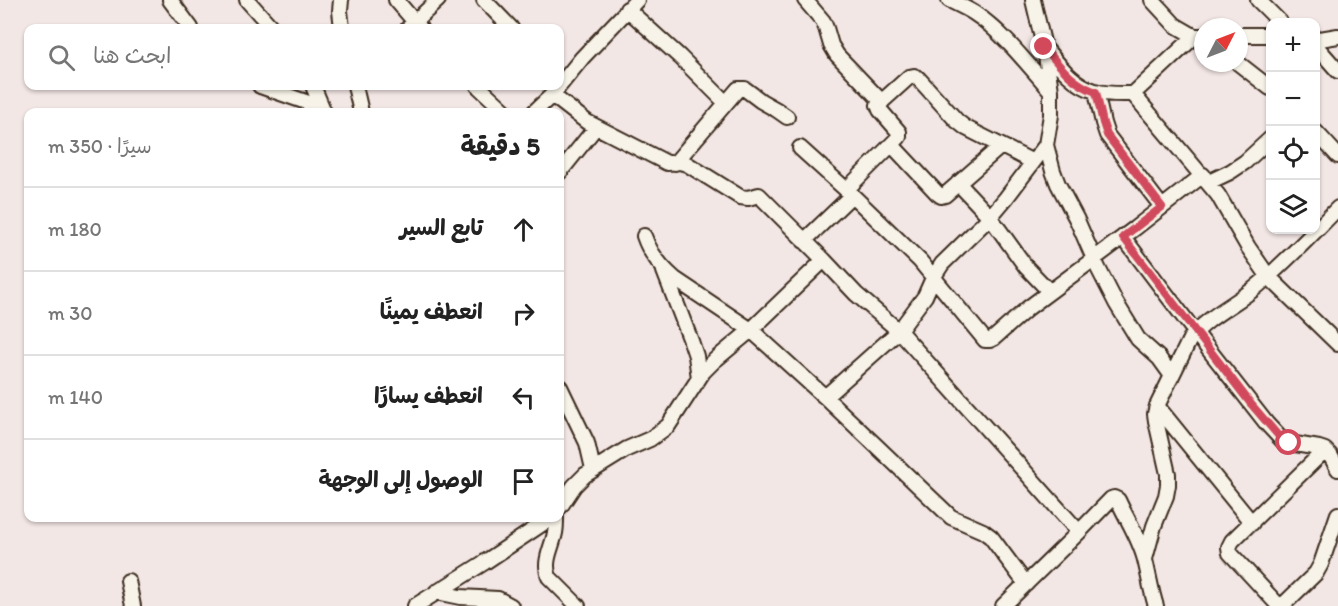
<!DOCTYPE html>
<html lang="ar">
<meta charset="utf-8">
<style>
body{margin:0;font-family:Itim,"Playpen Sans Arabic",sans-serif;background:#f2f2f2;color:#222;direction:rtl}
.controls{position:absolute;right:18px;top:18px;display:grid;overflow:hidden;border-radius:12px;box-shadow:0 2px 4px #0004}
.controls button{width:54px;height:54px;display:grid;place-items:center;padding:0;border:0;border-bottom:2px solid #e0e0e0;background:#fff;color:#222;font:30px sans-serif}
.compass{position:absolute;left:1194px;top:18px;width:54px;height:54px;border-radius:50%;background:#fff;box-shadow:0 2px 4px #0004;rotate:48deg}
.stop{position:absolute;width:18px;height:18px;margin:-14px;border:4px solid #d1495b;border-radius:50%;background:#fff}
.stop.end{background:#d1495b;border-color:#fff;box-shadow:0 2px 6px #0008}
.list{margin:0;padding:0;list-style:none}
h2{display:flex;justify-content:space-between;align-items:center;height:78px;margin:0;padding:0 24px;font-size:26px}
h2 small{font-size:20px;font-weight:400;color:#767676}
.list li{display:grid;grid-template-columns:39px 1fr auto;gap:18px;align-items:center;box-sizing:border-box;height:84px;padding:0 24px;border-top:2px solid #e0e0e0}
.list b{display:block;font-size:22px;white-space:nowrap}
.list em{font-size:20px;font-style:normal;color:#767676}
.icon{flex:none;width:33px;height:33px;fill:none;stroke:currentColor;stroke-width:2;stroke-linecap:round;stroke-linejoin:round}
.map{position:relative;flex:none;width:1338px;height:606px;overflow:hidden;direction:ltr}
.search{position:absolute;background:#fff;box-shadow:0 2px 4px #0004;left:24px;top:24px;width:540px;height:66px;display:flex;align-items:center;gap:15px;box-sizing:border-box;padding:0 21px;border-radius:12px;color:#767676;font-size:22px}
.panel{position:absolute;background:#fff;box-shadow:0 2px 4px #0004;left:24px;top:108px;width:540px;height:414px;border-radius:12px;direction:rtl}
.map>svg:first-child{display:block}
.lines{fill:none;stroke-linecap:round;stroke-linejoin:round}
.minor-casing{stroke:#3b2a1e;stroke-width:18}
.minor{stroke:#f7f3e8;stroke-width:14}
.route{stroke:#d1495b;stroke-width:8}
</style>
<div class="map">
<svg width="1338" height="606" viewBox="0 0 1338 606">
<rect width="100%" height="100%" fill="#f3e7e5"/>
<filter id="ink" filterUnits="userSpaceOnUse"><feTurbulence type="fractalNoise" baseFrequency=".0167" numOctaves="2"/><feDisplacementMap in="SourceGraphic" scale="12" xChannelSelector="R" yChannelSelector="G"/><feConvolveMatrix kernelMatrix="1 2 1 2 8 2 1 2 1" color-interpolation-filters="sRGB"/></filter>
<g filter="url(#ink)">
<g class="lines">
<defs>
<path id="minor" d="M 170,0 L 191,28
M 247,0 L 272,28
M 341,0 L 340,11 L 342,28
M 396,0 L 420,28
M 484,0 L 511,28
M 805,0 L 823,21 L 826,28 L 831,45 L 837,55 L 882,102
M 949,0 C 957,4 966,8 974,13 C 1001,30 1030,67 1051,91
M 1152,0 L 1175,25 L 1201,40
M 1258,0 L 1280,22
M 627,9 L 680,57 L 726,103
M 408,28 L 438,0
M 1239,35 L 1270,35
M 1316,38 L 1320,39 L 1338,36
M 1316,46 L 1338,71
M 1045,48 C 1059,65 1073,85 1095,91 C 1107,95 1121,94 1133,94 L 1195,36 L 1203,36
M 1238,63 L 1270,88
M 260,86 L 306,102 L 321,112
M 313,86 L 324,112
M 355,86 L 361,112
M 478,86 L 506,112
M 1096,92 L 1103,123 L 1107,135 L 1162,207
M 1133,94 L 1218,195 L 1248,247 L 1268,276 L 1338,344
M 552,95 L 587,122 L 667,163 L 680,162 L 687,164 L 740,197 L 748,198 L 759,195 L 824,260
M 534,112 L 552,95 L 582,58 L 637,0
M 1316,132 L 1338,156
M 892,145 L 937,193 L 941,196 L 945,195 L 1001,146
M 1046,145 L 1053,171 L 1058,184 L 1077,220 L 1098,268 L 1116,303 L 1138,339 L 1159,358 L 1172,376
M 800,148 L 852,195 L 920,261 L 985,340 L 990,340 L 994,338 L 1028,308 L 1134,229 L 1203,175
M 675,163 L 738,89 L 745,89 L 761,101 L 777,110 L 787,117
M 560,172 L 596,127
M 1209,182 L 1230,172 L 1245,162 L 1270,139
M 958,183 L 990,217 L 1026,267 L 1049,291
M 847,189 L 899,137 L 899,132 L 880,110 L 878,105 L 909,77 L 914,76 L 918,78 L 957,121 L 966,128 L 1033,162
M 644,236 C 650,254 661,267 675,279 L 751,330 L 825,397 L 951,517 L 983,531 L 991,537 L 1026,584
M 1123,237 L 1195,332 L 1267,424 L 1282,440 L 1289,443 L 1319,448 L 1325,450 L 1330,455 L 1338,469
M 804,241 L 852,195
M 664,271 L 691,341 L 696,356 L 699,378
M 560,387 L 587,443 L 593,469
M 1157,406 L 1252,523
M 560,507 L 574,486 L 585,475 L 627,449 L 650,439 L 668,426 L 703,372 L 715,360 L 751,330 L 824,260 L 856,294 L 899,331 L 825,397
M 556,518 C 556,523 556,528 555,533 C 552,548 543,561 549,577 L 578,606
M 1079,532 L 1111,499 L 1114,498 L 1118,500 C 1127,520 1140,539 1145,560 C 1149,576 1151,591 1156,606
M 1145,559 L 1154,526 L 1166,496 L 1168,485 L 1168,474 L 1156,421 L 1155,414 L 1157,406 L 1190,339 C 1207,317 1234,305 1255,288 C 1284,264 1311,235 1338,208
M 128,581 L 133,606
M 436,592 L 460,597 L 498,599 L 511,606
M 415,606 L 485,562 L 551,518
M 1003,606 L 1079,532 L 899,331 L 925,296 L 933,278 L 942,264 L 990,217 L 1006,198 L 1046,145 L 1051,115 L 1051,91 L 1046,55 L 1033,0
M 1279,606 L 1230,553 L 1229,547 L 1232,541 L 1325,450
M 1282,606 L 1316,573 L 1321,564 L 1338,514"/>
</defs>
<!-- minor casing -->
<use href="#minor" class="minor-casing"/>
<!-- minor -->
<use href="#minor" class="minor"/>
</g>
</g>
<g class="lines" filter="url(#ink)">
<!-- route -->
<path class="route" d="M 1044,47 C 1061,67 1070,82 1096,92 L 1103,123 L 1107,135 L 1162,207 L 1123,237 L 1251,404 L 1282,440 L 1289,443"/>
</g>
</svg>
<div class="controls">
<button>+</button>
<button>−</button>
<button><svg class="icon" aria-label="locate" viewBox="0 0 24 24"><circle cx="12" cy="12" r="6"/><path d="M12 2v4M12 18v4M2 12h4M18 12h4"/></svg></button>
<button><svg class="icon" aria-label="layers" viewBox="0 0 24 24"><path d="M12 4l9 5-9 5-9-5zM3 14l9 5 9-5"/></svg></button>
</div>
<svg class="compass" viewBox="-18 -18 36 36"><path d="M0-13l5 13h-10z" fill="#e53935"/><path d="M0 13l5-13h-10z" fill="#767676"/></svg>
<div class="stop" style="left:1289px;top:443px"></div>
<div class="stop end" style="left:1044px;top:47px"></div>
<div class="search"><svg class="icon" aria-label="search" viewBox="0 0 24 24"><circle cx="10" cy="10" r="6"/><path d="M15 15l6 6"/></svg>ابحث هنا</div>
<section class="panel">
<h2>5 دقيقة<small>سيرًا · 350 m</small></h2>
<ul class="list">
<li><svg class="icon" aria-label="ahead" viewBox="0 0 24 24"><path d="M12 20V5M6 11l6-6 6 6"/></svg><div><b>تابع السير</b></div><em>180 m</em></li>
<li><svg class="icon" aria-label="right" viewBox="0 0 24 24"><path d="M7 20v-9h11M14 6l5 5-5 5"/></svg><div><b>انعطف يمينًا</b></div><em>30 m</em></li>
<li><svg class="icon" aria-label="left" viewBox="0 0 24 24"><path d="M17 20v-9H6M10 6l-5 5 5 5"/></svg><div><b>انعطف يسارًا</b></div><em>140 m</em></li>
<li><svg class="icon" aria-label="arrive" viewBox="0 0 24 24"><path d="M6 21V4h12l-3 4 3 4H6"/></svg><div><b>الوصول إلى الوجهة</b></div></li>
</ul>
</section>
</div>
